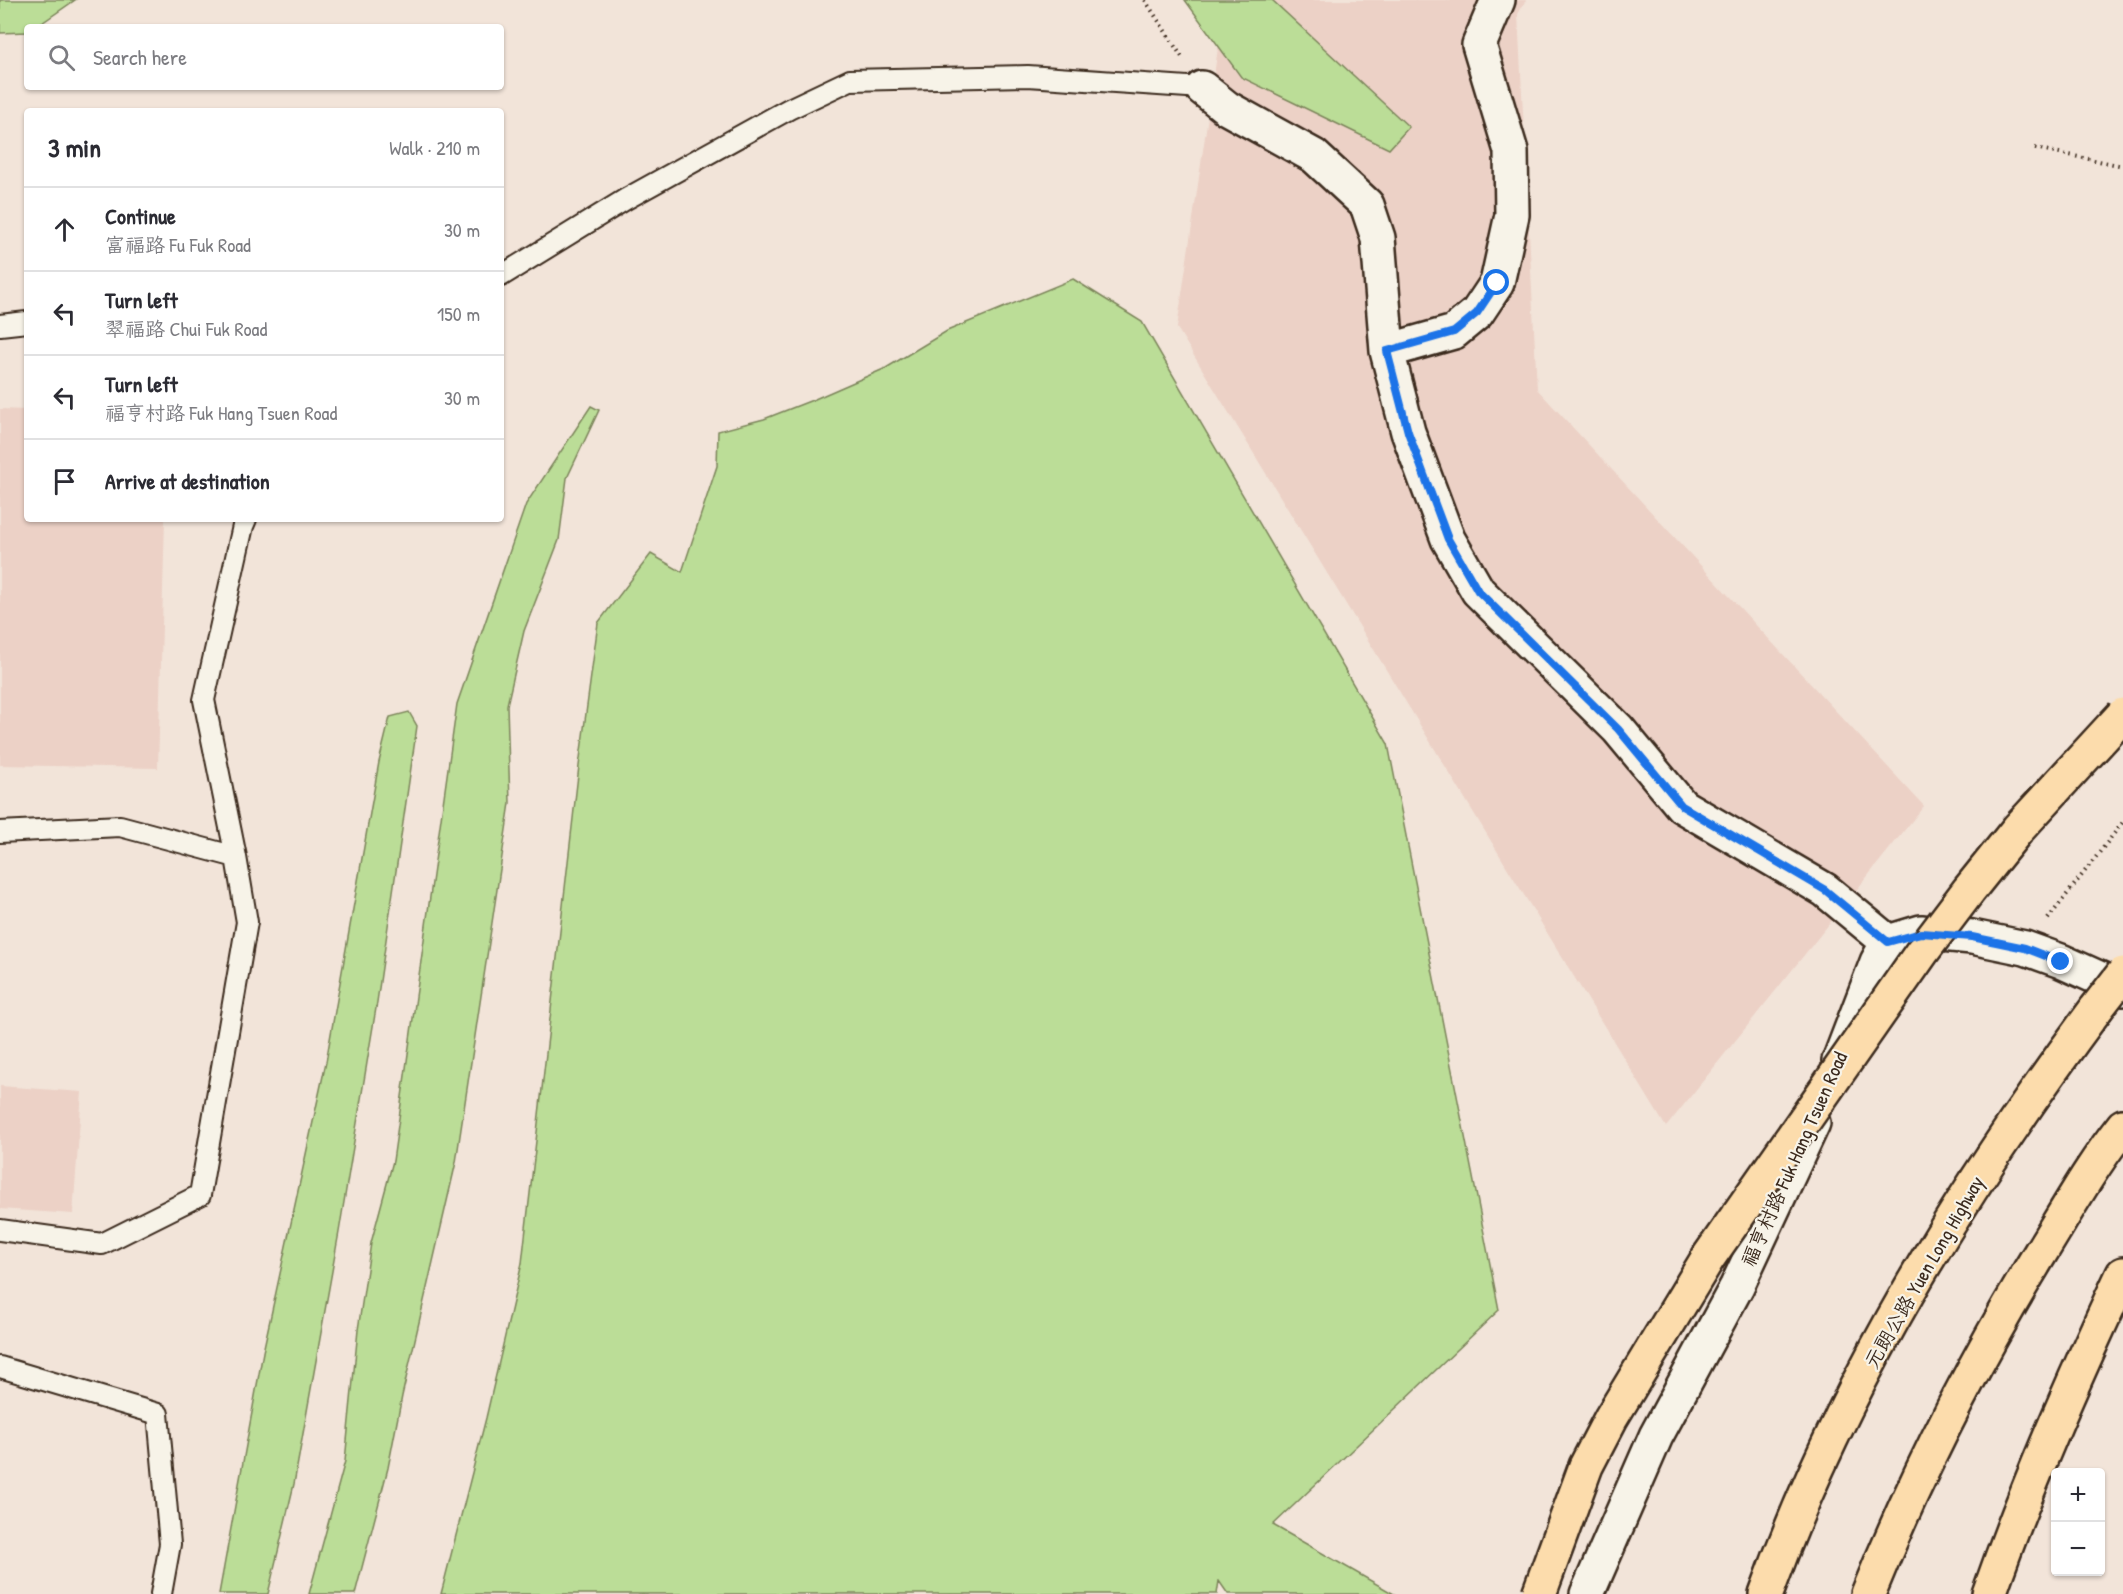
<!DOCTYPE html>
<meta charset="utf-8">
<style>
body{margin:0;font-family:"Patrick Hand","LXGW WenKai TC",sans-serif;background:#f7f7f7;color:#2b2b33}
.controls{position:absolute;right:18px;bottom:18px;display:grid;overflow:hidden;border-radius:6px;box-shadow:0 2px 4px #0004}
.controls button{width:54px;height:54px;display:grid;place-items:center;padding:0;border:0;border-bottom:2px solid #e1e1e2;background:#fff;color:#2b2b33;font:30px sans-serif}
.stop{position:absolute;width:18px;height:18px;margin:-14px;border:4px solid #1a73e8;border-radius:50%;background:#fff}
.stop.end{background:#1a73e8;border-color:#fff;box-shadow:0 2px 6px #0008}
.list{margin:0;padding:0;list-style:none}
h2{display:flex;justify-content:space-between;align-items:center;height:78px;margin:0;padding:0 24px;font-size:26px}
h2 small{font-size:20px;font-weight:400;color:#7c7c81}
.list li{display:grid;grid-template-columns:39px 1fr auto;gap:18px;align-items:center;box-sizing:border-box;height:84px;padding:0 24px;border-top:2px solid #e1e1e2}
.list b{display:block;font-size:22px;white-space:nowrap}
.list p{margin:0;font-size:20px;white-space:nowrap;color:#7c7c81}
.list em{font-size:20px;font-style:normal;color:#7c7c81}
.icon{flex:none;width:33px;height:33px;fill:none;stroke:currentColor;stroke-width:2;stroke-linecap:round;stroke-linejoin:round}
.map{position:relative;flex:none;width:2123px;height:1594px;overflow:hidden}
.search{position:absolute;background:#fff;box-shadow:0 2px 4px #0004;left:24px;top:24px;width:480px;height:66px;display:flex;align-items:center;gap:15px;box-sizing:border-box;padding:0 21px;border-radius:6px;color:#7c7c81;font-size:22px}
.panel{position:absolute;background:#fff;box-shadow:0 2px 4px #0004;left:24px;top:108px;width:480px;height:414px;border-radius:6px}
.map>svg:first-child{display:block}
.built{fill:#ecd1c6}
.green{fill:#bbdd97;stroke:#7b845a;stroke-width:1.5}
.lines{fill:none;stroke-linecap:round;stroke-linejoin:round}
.lane-casing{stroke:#3b2a1e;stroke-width:24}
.street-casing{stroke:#3b2a1e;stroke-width:38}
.highway-casing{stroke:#3b2a1e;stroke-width:38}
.path{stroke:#3b2a1e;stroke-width:4;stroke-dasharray:1.5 4.5;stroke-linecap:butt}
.lane{stroke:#f7f3e8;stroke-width:20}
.street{stroke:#f7f3e8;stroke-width:33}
.highway{stroke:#fcdcac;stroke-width:33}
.highway-bridge-casing{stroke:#3b2a1e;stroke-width:38;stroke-linecap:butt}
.highway-bridge{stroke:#fcdcac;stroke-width:33}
.route{stroke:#1a73e8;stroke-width:8}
.labels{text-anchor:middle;stroke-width:4.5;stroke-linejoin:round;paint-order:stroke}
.street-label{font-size:20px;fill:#3b2a1e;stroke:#f7f3e8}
</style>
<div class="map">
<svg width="2123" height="1594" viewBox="0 0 2123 1594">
<rect width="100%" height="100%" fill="#f2e4d9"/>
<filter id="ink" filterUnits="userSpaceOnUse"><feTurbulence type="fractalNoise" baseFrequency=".0167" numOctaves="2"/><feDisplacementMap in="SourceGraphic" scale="12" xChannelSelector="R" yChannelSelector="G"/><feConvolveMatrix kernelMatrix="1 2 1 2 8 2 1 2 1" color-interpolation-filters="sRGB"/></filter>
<g filter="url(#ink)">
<!-- built -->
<path class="built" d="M 1225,0 L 1526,0 L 1518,14 L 1537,389 L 1924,806 L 1666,1127 L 1177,328 Z
M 0,409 L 27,410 L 27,519 L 165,519 L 158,768 L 0,765 Z
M 0,1086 L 82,1092 L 73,1214 L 0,1209 Z"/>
<!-- green -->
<path class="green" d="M 0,0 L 75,0 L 36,27 L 27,27 L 27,32 L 0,33 Z
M 1185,0 L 1272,0 L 1409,127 L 1389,149 L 1241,77 Z
M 1073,279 L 1142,322 L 1388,744 L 1499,1310 L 1273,1525 L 1394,1594 L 1228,1594 L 1219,1581 L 1217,1594 L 441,1594 L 486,1418 L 522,1263 L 579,766 L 598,623 L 651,554 L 682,572 L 717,466 L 718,431 L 764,419 L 815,399 L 886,368 L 947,331 Z
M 591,406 L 599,410 L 567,478 L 559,540 L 524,631 L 507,705 L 510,803 L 456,1162 L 402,1396 L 388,1468 L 355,1594 L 309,1594 L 345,1461 L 358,1330 L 371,1243 L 393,1161 L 457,704 L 526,504 Z
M 409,712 L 417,726 L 377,1002 L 339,1232 L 294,1484 L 268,1594 L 219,1594 L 263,1352 L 326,1062 L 379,762 L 390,717 Z"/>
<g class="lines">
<defs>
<path id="lane" d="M 501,276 L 626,199 L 789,109 L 850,80 L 1028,76 L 1202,88
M 0,325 L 27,322
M 0,832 L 120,826 L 236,857 L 247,922 L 200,1195 L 102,1244 L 0,1230
M 236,857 L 204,700 L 243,526 L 246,519
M 0,1367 L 158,1414 L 170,1544 L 161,1594"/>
<path id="street" d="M 1202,88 L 1227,108 L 1314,156 L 1367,205 L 1378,238 L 1387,351 L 1408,432 L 1448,539 L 1478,591 L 1618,729 L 1682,806 L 1825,890 L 1888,942
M 1387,351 L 1454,332 L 1477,313 L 1497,283 L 1512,215 L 1511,151 L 1479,45 L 1498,0
M 1839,1061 L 1877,962 L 1888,942 L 1921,932 L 1972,937 L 2025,948 L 2061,961 L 2123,989
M 1587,1594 L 1656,1436 L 1737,1286 L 1813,1123"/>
<path id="highway" d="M 1766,1594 C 1842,1383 1963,1188 2096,1009
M 1868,1594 C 1916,1475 1974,1362 2041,1252 C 2067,1210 2092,1165 2123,1126
M 1989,1594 C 2027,1485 2074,1379 2123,1274"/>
</defs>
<!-- lane casing -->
<use href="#lane" class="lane-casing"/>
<!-- street casing -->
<use href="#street" class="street-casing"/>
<!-- highway casing -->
<use href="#highway" class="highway-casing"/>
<!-- path -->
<path class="path" d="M 1145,0 L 1182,57
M 2035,148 L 2123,166
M 2048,919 L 2123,822"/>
<!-- lane -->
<use href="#lane" class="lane"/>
<!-- street -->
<use href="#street" class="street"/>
<!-- highway -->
<use href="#highway" class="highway"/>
<defs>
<path id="highway-bridge" d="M 2096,1009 L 2123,974
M 1539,1594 L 1586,1466 L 1611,1418 L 1708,1258 L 1922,952 L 1969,890 L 2018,829 L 2123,715"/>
</defs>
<!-- highway-bridge casing -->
<use href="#highway-bridge" class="highway-bridge-casing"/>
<!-- highway-bridge -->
<use href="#highway-bridge" class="highway-bridge"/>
</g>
</g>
<g class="lines" filter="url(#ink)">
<!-- route -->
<path class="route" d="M 1497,283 L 1477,313 L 1454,332 L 1387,351 L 1408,432 L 1448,539 L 1478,591 L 1618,729 L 1682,806 L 1825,890 L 1888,942 L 1921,933 L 1972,937 L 2025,948 L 2061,962"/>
</g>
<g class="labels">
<!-- street labels -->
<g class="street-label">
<text transform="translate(1794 1159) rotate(-66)" y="7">福亨村路 Fuk Hang Tsuen Road</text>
<text transform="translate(1924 1272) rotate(-60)" y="7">元朗公路 Yuen Long Highway</text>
</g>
</g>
</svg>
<div class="controls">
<button>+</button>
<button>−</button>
</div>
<div class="stop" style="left:1497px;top:283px"></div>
<div class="stop end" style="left:2061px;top:962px"></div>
<div class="search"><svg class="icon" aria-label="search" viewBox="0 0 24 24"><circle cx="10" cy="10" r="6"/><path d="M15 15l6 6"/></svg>Search here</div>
<section class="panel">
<h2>3 min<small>Walk · 210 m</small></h2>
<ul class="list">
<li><svg class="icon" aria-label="ahead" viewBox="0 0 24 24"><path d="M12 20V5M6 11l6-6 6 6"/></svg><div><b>Continue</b><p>富福路 Fu Fuk Road</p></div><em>30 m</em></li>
<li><svg class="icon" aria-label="left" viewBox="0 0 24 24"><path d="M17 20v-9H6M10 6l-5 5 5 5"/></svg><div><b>Turn left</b><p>翠福路 Chui Fuk Road</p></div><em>150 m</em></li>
<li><svg class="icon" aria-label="left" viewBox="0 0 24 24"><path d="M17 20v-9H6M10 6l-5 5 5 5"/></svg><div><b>Turn left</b><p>福亨村路 Fuk Hang Tsuen Road</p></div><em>30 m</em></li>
<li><svg class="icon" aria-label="arrive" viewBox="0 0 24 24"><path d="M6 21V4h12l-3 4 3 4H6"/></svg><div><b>Arrive at destination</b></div></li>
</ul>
</section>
</div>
